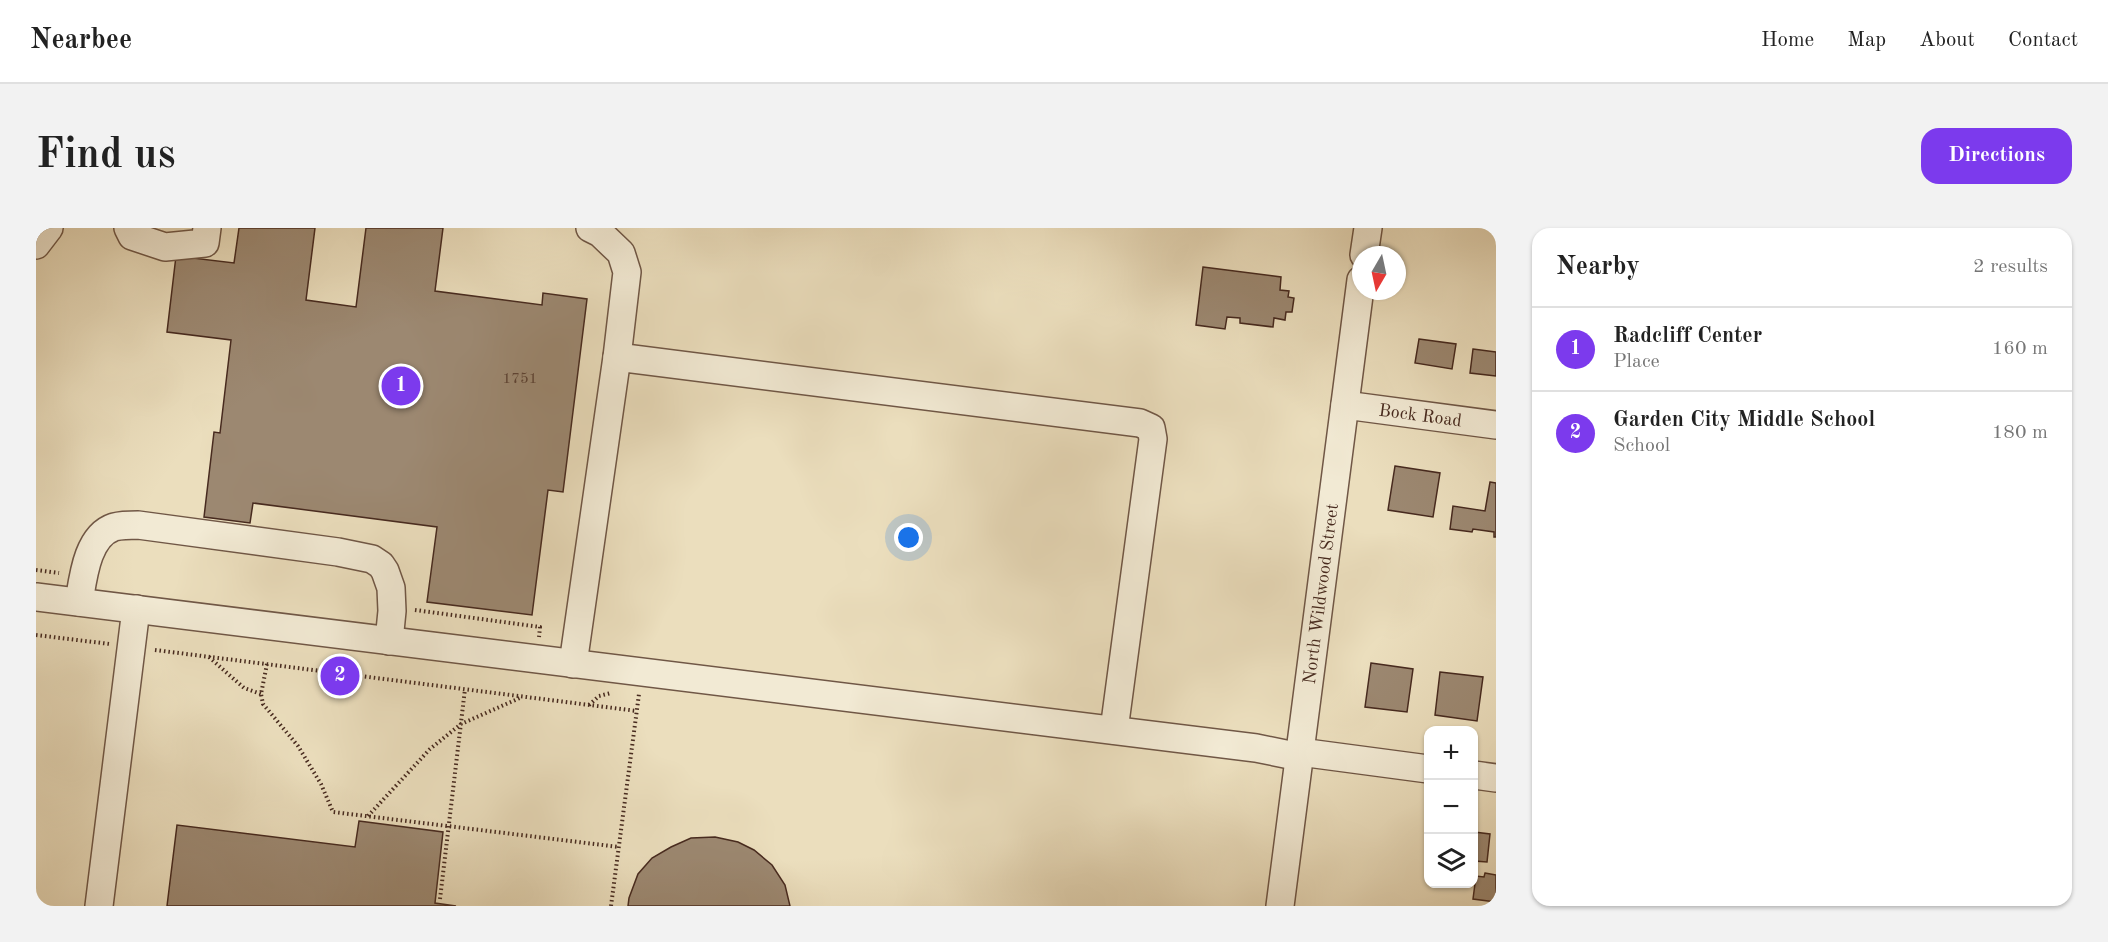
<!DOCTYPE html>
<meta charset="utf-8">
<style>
body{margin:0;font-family:"Old Standard TT",serif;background:#f2f2f2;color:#222}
.controls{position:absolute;right:18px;bottom:18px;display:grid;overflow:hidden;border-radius:12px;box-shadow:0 2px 4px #0004}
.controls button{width:54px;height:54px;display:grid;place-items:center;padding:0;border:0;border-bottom:2px solid #e0e0e0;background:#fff;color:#222;font:30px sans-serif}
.compass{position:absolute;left:1316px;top:18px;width:54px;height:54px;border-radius:50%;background:#fff;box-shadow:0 2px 4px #0004;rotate:189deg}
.you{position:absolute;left:873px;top:310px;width:21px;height:21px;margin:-15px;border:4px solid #fff;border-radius:50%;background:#1a73e8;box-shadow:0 0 0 9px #1a73e833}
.badge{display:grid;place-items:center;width:39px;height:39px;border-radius:50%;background:#7c3aed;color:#fff;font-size:20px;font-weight:700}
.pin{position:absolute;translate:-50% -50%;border:3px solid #fff;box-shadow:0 2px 6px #0006}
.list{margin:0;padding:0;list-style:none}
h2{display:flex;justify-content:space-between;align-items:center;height:78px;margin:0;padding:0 24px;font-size:26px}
h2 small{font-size:20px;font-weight:400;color:#767676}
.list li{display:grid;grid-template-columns:39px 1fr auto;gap:18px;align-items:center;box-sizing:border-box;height:84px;padding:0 24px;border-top:2px solid #e0e0e0}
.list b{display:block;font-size:22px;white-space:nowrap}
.list p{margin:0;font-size:20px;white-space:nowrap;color:#767676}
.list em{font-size:20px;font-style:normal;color:#767676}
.icon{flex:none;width:33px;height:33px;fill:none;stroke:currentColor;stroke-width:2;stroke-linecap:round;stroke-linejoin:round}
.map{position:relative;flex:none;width:1460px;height:678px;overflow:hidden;border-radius:18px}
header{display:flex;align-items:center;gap:36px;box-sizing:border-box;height:84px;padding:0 30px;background:#fff;border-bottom:2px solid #e0e0e0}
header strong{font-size:28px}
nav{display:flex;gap:33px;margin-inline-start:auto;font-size:21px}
.intro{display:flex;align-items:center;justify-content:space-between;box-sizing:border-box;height:144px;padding:0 36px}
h1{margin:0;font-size:42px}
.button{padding:15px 27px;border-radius:18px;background:#7c3aed;color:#fff;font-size:21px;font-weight:700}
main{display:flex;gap:36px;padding:0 36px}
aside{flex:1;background:#fff;border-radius:18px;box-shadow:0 2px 4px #0004}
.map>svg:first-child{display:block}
.building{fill:#9c8871;stroke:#472a1f;stroke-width:1.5}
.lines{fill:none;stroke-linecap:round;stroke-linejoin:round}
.minor-casing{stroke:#705746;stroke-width:30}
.path{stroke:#472a1f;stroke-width:4;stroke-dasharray:1.5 3;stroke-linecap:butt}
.minor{stroke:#f2ead4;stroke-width:27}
.labels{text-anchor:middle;stroke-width:4.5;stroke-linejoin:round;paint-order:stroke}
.number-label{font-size:15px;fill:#5c4234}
.street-label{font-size:18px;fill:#472a1f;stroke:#f2ead4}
</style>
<header>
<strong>Nearbee</strong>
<nav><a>Home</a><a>Map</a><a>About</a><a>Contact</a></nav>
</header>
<div class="intro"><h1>Find us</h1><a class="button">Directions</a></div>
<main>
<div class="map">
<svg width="1460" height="678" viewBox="0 0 1460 678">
<rect width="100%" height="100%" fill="#ebdebd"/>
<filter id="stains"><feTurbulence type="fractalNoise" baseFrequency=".00333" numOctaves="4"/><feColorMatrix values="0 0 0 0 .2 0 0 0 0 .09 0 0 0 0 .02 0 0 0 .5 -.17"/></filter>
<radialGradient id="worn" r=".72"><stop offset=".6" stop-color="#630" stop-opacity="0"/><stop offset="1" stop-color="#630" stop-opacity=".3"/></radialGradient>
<!-- building -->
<path class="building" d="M 203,0 L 279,0 L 270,72 L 320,79 L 330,0 L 407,0 L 399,63 L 506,77 L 507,65 L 551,71 L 527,264 L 512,262 L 496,387 L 391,374 L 401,299 L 217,275 L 214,295 L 168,289 L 178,204 L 184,205 L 195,112 L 131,104 L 140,28 L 198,35 Z
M 1167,39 L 1245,49 L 1244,62 L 1253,63 L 1252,69 L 1258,70 L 1256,84 L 1250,84 L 1249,92 L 1238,90 L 1237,99 L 1204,95 L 1204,90 L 1191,89 L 1189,101 L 1160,97 Z
M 1383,111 L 1420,116 L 1416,141 L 1379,135 Z
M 1437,121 L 1460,124 L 1460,148 L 1434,145 Z
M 1359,238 L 1404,245 L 1397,289 L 1352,282 Z
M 1454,254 L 1460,255 L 1460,309 L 1458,309 L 1458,304 L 1437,301 L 1436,304 L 1414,301 L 1417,278 L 1449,283 Z
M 1335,435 L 1377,441 L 1371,484 L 1329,479 Z
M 1404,444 L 1447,449 L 1441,493 L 1399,487 Z
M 323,593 L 407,604 L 399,675 L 420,678 L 131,678 L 141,597 L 319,619 Z
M 1438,604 L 1454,606 L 1451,634 L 1438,633 Z
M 679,609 L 702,614 L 718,622 L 736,637 L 749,657 L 754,678 L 592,678 L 593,670 L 602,646 L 616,630 L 635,619 L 655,610 Z
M 1449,645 L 1460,647 L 1460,674 L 1437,671 L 1440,648 L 1448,649 Z"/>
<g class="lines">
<defs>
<g id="minor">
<path d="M 92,0 L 96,8 L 129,19 L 169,15 L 171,0"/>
<path d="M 554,0 L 564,5 L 585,25 L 591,44 L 581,129"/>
<path d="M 0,17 L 13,0"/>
<path d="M 1328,27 L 1332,0"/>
<path id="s1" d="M 1309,177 L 1460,197"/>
<path d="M 0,369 L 1220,520 L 1264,529"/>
<path d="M 43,374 C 47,350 51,308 78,299 C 86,297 95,297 102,297 L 302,324 L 336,331 L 345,337 L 349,343 L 355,360 L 356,383 L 353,413"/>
<path d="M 537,436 L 581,129 L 1104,195 L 1115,200 L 1117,211 L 1078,502"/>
<path d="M 1264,524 L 1392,541"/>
<path d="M 1438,547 L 1460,550"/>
<path d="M 63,678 L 100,381"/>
<path id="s2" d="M 1244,678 L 1325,52"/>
</g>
</defs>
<!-- minor casing -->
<use href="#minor" class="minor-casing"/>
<!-- path -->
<path class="path" d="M 0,342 L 23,345
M 379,382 L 504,399 L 503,409
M 0,407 L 74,416
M 119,422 L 601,483
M 173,429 L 208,460 L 225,466
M 231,436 L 225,466 L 227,476 L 262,518 L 285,556 L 297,584 L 583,619
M 553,477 L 563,468 L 575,465
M 332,588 L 394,521 L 425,496 L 486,469
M 404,671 L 429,461
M 575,678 L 603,466"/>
<!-- minor -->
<use href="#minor" class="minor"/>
</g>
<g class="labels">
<!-- number labels -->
<g class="number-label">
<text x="484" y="155">1751</text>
</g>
<!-- street labels -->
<g class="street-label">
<text dy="6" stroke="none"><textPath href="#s1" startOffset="76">Bock Road</textPath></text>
<text dy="6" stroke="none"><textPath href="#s2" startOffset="315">North Wildwood Street</textPath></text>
</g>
</g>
<rect width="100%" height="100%" filter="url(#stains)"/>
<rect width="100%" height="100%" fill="url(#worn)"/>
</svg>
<div class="controls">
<button>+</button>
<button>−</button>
<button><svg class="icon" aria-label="layers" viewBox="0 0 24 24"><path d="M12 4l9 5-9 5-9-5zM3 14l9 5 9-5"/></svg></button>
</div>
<svg class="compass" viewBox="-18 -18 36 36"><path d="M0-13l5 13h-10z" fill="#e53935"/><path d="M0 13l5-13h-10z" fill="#767676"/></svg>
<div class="you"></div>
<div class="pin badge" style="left:365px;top:158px">1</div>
<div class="pin badge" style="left:304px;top:448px">2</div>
</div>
<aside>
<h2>Nearby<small>2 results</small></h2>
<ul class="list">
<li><span class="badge">1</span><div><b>Radcliff Center</b><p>Place</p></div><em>160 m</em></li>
<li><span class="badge">2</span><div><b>Garden City Middle School</b><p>School</p></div><em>180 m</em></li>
</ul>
</aside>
</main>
